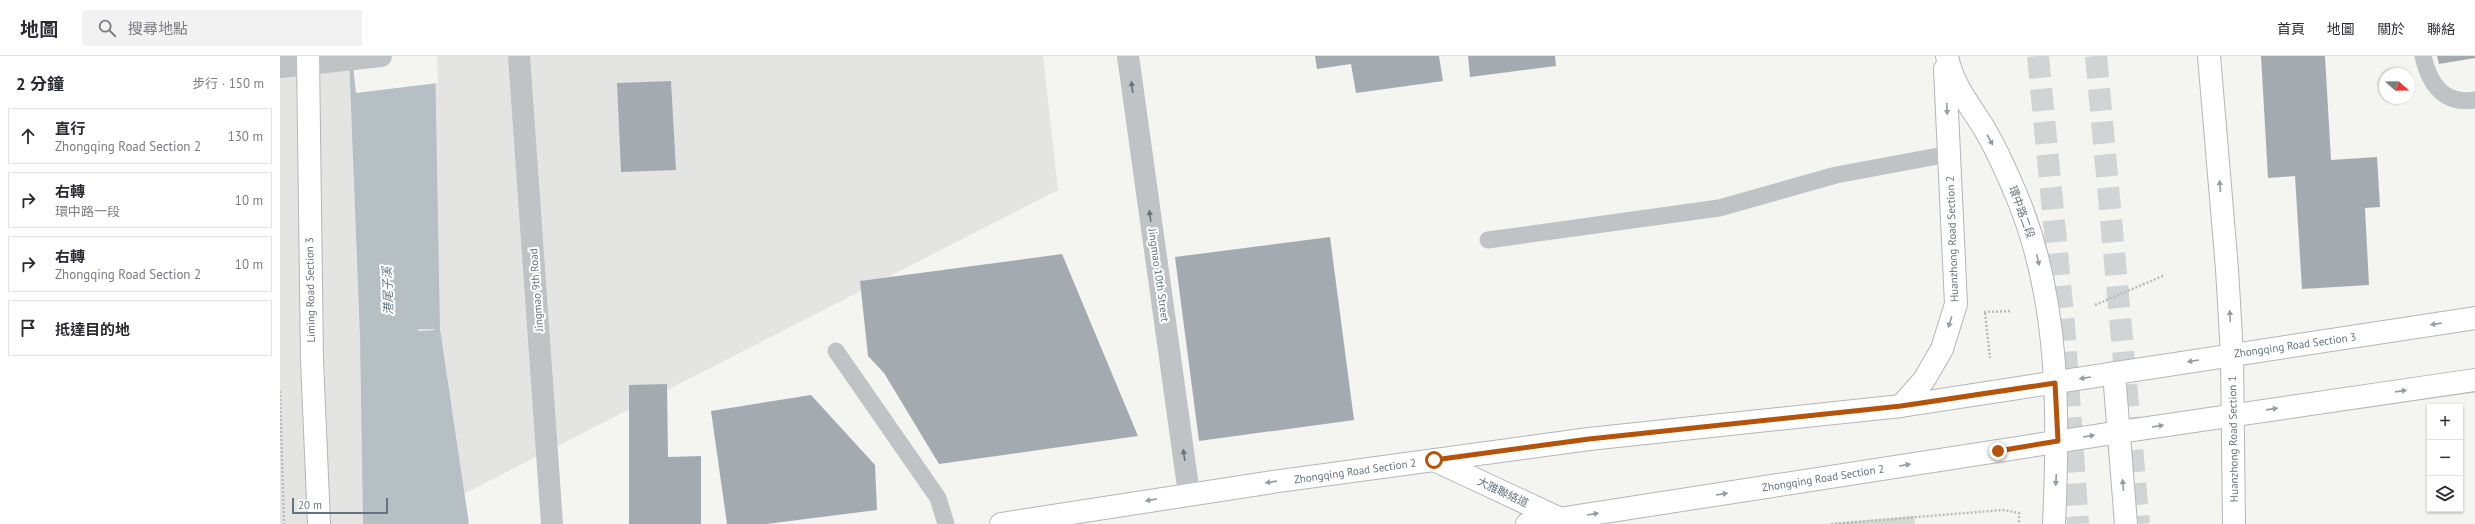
<!DOCTYPE html>
<html lang="zh-TW">
<meta charset="utf-8">
<style>
body{margin:0;font-family:"PT Sans","Noto Sans TC",sans-serif;background:#f2f2f3;color:#2b2b33}
.controls{position:absolute;right:12px;bottom:12px;display:grid;overflow:hidden;border-radius:0px;box-shadow:0 1px 3px #0004}
.controls button{width:36px;height:36px;display:grid;place-items:center;padding:0;border:0;border-bottom:1px solid #e1e1e2;background:#fff;color:#2b2b33;font:20px sans-serif}
.compass{position:absolute;left:2099px;top:12px;width:36px;height:36px;border-radius:50%;background:#fff;box-shadow:0 1px 3px #0004;rotate:110deg}
.scale{position:absolute;left:12px;bottom:10px;width:96px;box-sizing:border-box;padding-left:4px;border:2px solid #65737f;border-top:0;font-size:11px;line-height:14px;white-space:nowrap;color:#65737f;-webkit-text-stroke:3px #fff;paint-order:stroke}
.stop{position:absolute;width:12px;height:12px;margin:-9px;border:3px solid #b45309;border-radius:50%;background:#fff}
.stop.end{background:#b45309;border-color:#fff;box-shadow:0 1px 4px #0008}
.list{margin:0;padding:0;list-style:none}
h2{display:flex;justify-content:space-between;align-items:center;height:52px;margin:0;padding:0 16px;font-size:17px}
h2 small{font-size:13px;font-weight:400;color:#7c7c81}
.list li{display:grid;grid-template-columns:26px 1fr auto;gap:12px;align-items:center;box-sizing:border-box;height:56px;margin:0 8px 8px;padding:0 8px;border:1px solid #e1e1e2;border-radius:0px}
.list b{display:block;font-size:15px;white-space:nowrap}
.list p{margin:0;font-size:13px;white-space:nowrap;color:#7c7c81}
.list em{font-size:13px;font-style:normal;color:#7c7c81}
.icon{flex:none;width:22px;height:22px;fill:none;stroke:currentColor;stroke-width:2;stroke-linecap:round;stroke-linejoin:round}
.map{position:relative;flex:none;width:2195px;height:468px;overflow:hidden}
header{display:flex;align-items:center;gap:24px;box-sizing:border-box;height:56px;padding:0 20px;background:#fff;border-bottom:1px solid #e1e1e2}
header strong{font-size:19px}
nav{display:flex;gap:22px;margin-inline-start:auto;font-size:14px}
.search{width:280px;height:36px;background:#f2f2f3;display:flex;align-items:center;gap:10px;box-sizing:border-box;padding:0 14px;border-radius:0px;color:#7c7c81;font-size:15px}
main{display:flex}
aside{flex:1;background:#fff}
.map>svg:first-child{display:block}
.built{fill:#e4e5e3}
.green{fill:#d5dad1}
.water{fill:#b6c0c4;fill-rule:evenodd}
.pier{fill:#f4f4f0}
.lines{fill:none;stroke-linecap:round;stroke-linejoin:round}
.river{stroke:#b6c0c4;stroke-width:58}
.building{fill:#a4abb0}
.highway-tunnel{stroke:#d0d4d4;stroke-width:22;stroke-dasharray:22 11;stroke-linecap:butt}
.secondary-casing{stroke:#b2b6ba;stroke-width:24}
.primary-casing{stroke:#b3b6b9;stroke-width:24}
.path{stroke:#b9bbbd;stroke-width:2.5;stroke-dasharray:2 2;stroke-linecap:butt}
.lane{stroke:#bfc3c6;stroke-width:17}
.street{stroke:#bfc3c6;stroke-width:22}
.secondary{stroke:#fff;stroke-width:22}
.primary{stroke:#fff;stroke-width:22}
.oneway{fill:#65737f}
.oneway2{fill:#939da5}
.route{stroke:#b45309;stroke-width:5}
.labels{text-anchor:middle;stroke-width:4;stroke-linejoin:round;paint-order:stroke}
.street-label{font-size:11px;fill:#65737f;stroke:#fff}
.water-label{font-size:12px;font-style:italic;fill:#657a83;stroke:#fff}
</style>
<header>
<strong>地圖</strong>
<div class="search"><svg class="icon" aria-label="search" viewBox="0 0 24 24"><circle cx="10" cy="10" r="6"/><path d="M15 15l6 6"/></svg>搜尋地點</div>
<nav><a>首頁</a><a>地圖</a><a>關於</a><a>聯絡</a></nav>
</header>
<main>
<aside>
<h2>2 分鐘<small>步行 · 150 m</small></h2>
<ul class="list">
<li><svg class="icon" aria-label="ahead" viewBox="0 0 24 24"><path d="M12 20V5M6 11l6-6 6 6"/></svg><div><b>直行</b><p>Zhongqing Road Section 2</p></div><em>130 m</em></li>
<li><svg class="icon" aria-label="right" viewBox="0 0 24 24"><path d="M7 20v-9h11M14 6l5 5-5 5"/></svg><div><b>右轉</b><p>環中路一段</p></div><em>10 m</em></li>
<li><svg class="icon" aria-label="right" viewBox="0 0 24 24"><path d="M7 20v-9h11M14 6l5 5-5 5"/></svg><div><b>右轉</b><p>Zhongqing Road Section 2</p></div><em>10 m</em></li>
<li><svg class="icon" aria-label="arrive" viewBox="0 0 24 24"><path d="M6 21V4h12l-3 4 3 4H6"/></svg><div><b>抵達目的地</b></div></li>
</ul>
</aside>
<div class="map">
<svg width="2195" height="468" viewBox="0 0 2195 468">
<rect width="100%" height="100%" fill="#f4f4f0"/>
<!-- built -->
<path class="built" d="M 0,0 L 763,0 L 778,134 L 125,468 L 0,468 Z"/>
<!-- green -->
<path class="green" d="M 1634,460 L 1635,468 L 1545,468 Z"/>
<!-- water -->
<path class="water" d="M 69,0 L 155,0 L 160,273 L 189,468 L 83,468 L 80,280 ZM 109,273 L 154,273 L 155,274 L 83,280 Z"/>
<!-- pier -->
<path class="pier" d="M 72,0 L 157,0 L 158,27 L 76,37 Z"/>
<g class="lines">
<!-- river -->
<path class="river" d="M 107,193 L 109,273 L 136,468"/>
</g>
<!-- building -->
<path class="building" d="M 1035,0 L 1159,0 L 1163,25 L 1076,37 L 1071,8 L 1037,13 Z
M 1188,0 L 1275,0 L 1276,10 L 1190,21 Z
M 1981,0 L 2045,0 L 2051,104 L 2097,101 L 2100,151 L 2085,152 L 2089,229 L 2022,233 L 2015,120 L 1988,122 Z
M 2157,0 L 2195,0 L 2195,2 L 2159,8 Z
M 391,25 L 396,114 L 341,116 L 337,27 Z
M 1050,181 L 1074,364 L 919,385 L 895,201 Z
M 782,198 L 858,380 L 659,408 L 604,317 L 588,300 L 580,225 Z
M 387,328 L 388,401 L 421,400 L 421,468 L 349,468 L 349,329 Z
M 531,339 L 595,409 L 597,454 L 486,468 L 447,468 L 431,355 Z"/>
<g class="lines">
<!-- highway-tunnel -->
<path class="highway-tunnel" d="M 1758,0 L 1784,269 L 1798,468
M 1816,0 L 1859,468"/>
<defs>
<path id="secondary" d="M 28,0 L 32,304 L 39,468
M 1667,0 C 1672,28 1689,48 1704,72 C 1717,94 1728,119 1738,143 C 1780,246 1779,359 1774,468
M 1929,0 L 1947,213 L 1952,299 L 1954,468
M 1834,317 L 1846,468
M 1621,350 L 1644,324 L 1662,293 L 1676,248 L 1665,13
M 1154,404 L 1289,467"/>
<path id="primary" d="M 721,468 L 992,426 L 1309,383 L 1621,350 L 2195,262
M 1247,468 L 1840,376 L 2195,324"/>
</defs>
<!-- secondary casing -->
<use href="#secondary" class="secondary-casing"/>
<!-- primary casing -->
<use href="#primary" class="primary-casing"/>
<!-- path -->
<path class="path" d="M 1815,249 L 1885,219
M 1704,256 L 1732,255
M 1705,257 L 1710,302
M 0,335 L 4,468
M 1551,468 L 1723,454 L 1739,457 L 1739,468"/>
<!-- lane -->
<path class="lane" d="M 2143,0 C 2149,27 2163,49 2195,44
M 1208,184 L 1439,152 L 1556,119 L 1669,98
M 556,295 L 658,442 L 666,468"/>
<!-- street -->
<path class="street" d="M 239,0 L 272,468
M 848,0 L 909,438
M 0,11 L 101,0"/>
<!-- secondary -->
<use href="#secondary" class="secondary"/>
<!-- primary -->
<use href="#primary" class="primary"/>
</g>
<!-- one-way arrows -->
<defs><path id="oneway-solid" d="M-6-.8H1V-3.2L6.5 0L1 3.2V.8H-6Z"/></defs>
<g class="oneway">
<use href="#oneway-solid" transform="translate(852 31) rotate(-98)"/>
<use href="#oneway-solid" transform="translate(870 160) rotate(-98)"/>
<use href="#oneway-solid" transform="translate(904 399) rotate(-98)"/>
</g>
<g class="oneway2">
<use href="#oneway-solid" transform="translate(1667 53) rotate(87)"/>
<use href="#oneway-solid" transform="translate(1710 84) rotate(61)"/>
<use href="#oneway-solid" transform="translate(1940 130) rotate(-95)"/>
<use href="#oneway-solid" transform="translate(1758 204) rotate(77)"/>
<use href="#oneway-solid" transform="translate(1950 260) rotate(-93)"/>
<use href="#oneway-solid" transform="translate(1670 266) rotate(107)"/>
<use href="#oneway-solid" transform="translate(2156 268) rotate(171)"/>
<use href="#oneway-solid" transform="translate(1913 305) rotate(171)"/>
<use href="#oneway-solid" transform="translate(1805 322) rotate(171)"/>
<use href="#oneway-solid" transform="translate(2121 335) rotate(-8)"/>
<use href="#oneway-solid" transform="translate(1992 353) rotate(-8)"/>
<use href="#oneway-solid" transform="translate(1878 370) rotate(-9)"/>
<use href="#oneway-solid" transform="translate(1809 380) rotate(-9)"/>
<use href="#oneway-solid" transform="translate(1625 409) rotate(-9)"/>
<use href="#oneway-solid" transform="translate(1776 424) rotate(93)"/>
<use href="#oneway-solid" transform="translate(991 426) rotate(172)"/>
<use href="#oneway-solid" transform="translate(1843 429) rotate(-94)"/>
<use href="#oneway-solid" transform="translate(1442 438) rotate(-9)"/>
<use href="#oneway-solid" transform="translate(871 444) rotate(171)"/>
<use href="#oneway-solid" transform="translate(1313 458) rotate(-9)"/>
</g>
<g class="lines">
<!-- route -->
<path class="route" d="M 1154,404 L 1309,383 L 1621,350 L 1775,327 L 1778,385 L 1718,395"/>
</g>
<g class="labels">
<!-- street labels -->
<g class="street-label">
<text transform="translate(1742 156) rotate(70)" y="4">環中路二段</text>
<text transform="translate(1672 183) rotate(-92)" y="4">Huanzhong Road Section 2</text>
<text transform="translate(879 219) rotate(82)" y="4">Jingmao 10th Street</text>
<text transform="translate(30 234) rotate(-91)" y="4">Liming Road Section 3</text>
<text transform="translate(256 234) rotate(-94)" y="4">Jingmao 9th Road</text>
<text transform="translate(2015 289) rotate(-8)" y="4">Zhongqing Road Section 3</text>
<text transform="translate(1953 383) rotate(-91)" y="4">Huanzhong Road Section 1</text>
<text transform="translate(1075 415) rotate(-8)" y="4">Zhongqing Road Section 2</text>
<text transform="translate(1543 422) rotate(-9)" y="4">Zhongqing Road Section 2</text>
<text transform="translate(1223 436) rotate(25)" y="4">大雅聯絡道</text>
</g>
<!-- water labels -->
<g class="water-label">
<text transform="translate(108 235) rotate(-92)" y="4">港尾子溪</text>
</g>
</g>
</svg>
<div class="controls">
<button>+</button>
<button>−</button>
<button><svg class="icon" aria-label="layers" viewBox="0 0 24 24"><path d="M12 4l9 5-9 5-9-5zM3 14l9 5 9-5"/></svg></button>
</div>
<svg class="compass" viewBox="-18 -18 36 36"><path d="M0-13l5 13h-10z" fill="#e53935"/><path d="M0 13l5-13h-10z" fill="#7c7c81"/></svg>
<div class="scale">20 m</div>
<div class="stop" style="left:1154px;top:404px"></div>
<div class="stop end" style="left:1718px;top:395px"></div>
</div>
</main>
